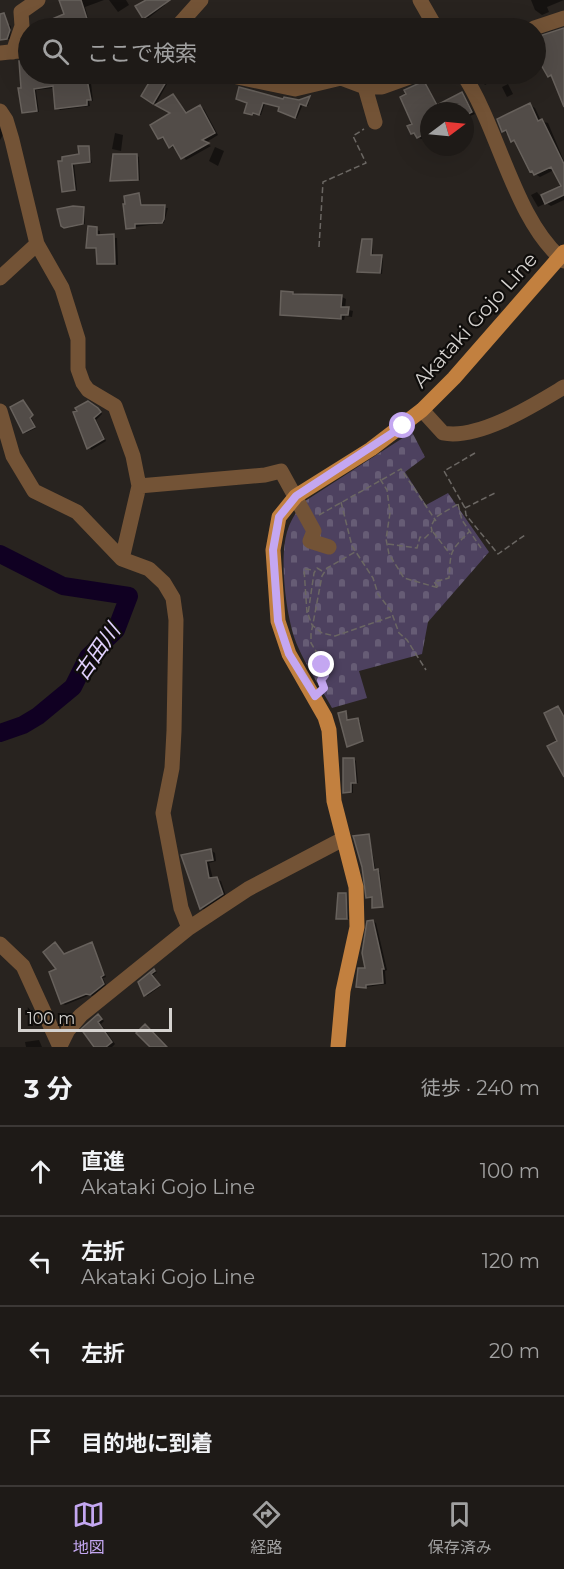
<!DOCTYPE html>
<html lang="ja">
<meta charset="utf-8">
<style>
body{margin:0;font-family:Montserrat,"Noto Sans JP",sans-serif;background:#262320;color:#f1f3f6}
.compass{position:absolute;left:420px;top:102px;width:54px;height:54px;border-radius:50%;background:#1e1a17;box-shadow:0 6px 24px #0002;rotate:74deg}
.scale{position:absolute;left:18px;bottom:15px;width:154px;box-sizing:border-box;padding-left:6px;border:3px solid #d5d2cf;border-top:0;font-size:16px;line-height:21px;white-space:nowrap;color:#d5d2cf;-webkit-text-stroke:4px #0f0d0b;paint-order:stroke}
.stop{position:absolute;width:18px;height:18px;margin:-14px;border:4px solid #c4a7f1;border-radius:50%;background:#fff}
.stop.end{background:#c4a7f1;border-color:#fff;box-shadow:0 2px 6px #0008}
.list{margin:0;padding:0;list-style:none}
h2{display:flex;justify-content:space-between;align-items:center;height:78px;margin:0;padding:0 24px;font-size:26px}
h2 small{font-size:20px;font-weight:400;color:#a1a1a1}
.list li{display:grid;grid-template-columns:39px 1fr auto;gap:18px;align-items:center;box-sizing:border-box;height:90px;padding:0 24px;border-top:2px solid #3c3836}
.list b{display:block;font-size:22px;white-space:nowrap}
.list p{margin:0;font-size:20px;white-space:nowrap;color:#a1a1a1}
.list em{font-size:20px;font-style:normal;color:#a1a1a1}
.icon{flex:none;width:33px;height:33px;fill:none;stroke:currentColor;stroke-width:2;stroke-linecap:round;stroke-linejoin:round}
.map{position:relative;flex:none;width:564px;height:1047px;overflow:hidden}
.search{position:absolute;background:#1e1a17;box-shadow:0 6px 24px #0002;left:18px;right:18px;top:18px;height:66px;display:flex;align-items:center;gap:15px;box-sizing:border-box;padding:0 21px;border-radius:33px;color:#a1a1a1;font-size:22px}
.sheet{height:438px;background:#1e1a17}
nav{display:flex;justify-content:space-around;align-items:center;box-sizing:border-box;height:84px;border-top:2px solid #3c3836;background:#1e1a17;font-size:16px;color:#a1a1a1}
nav a{display:grid;justify-items:center;gap:3px}
nav .on{color:#c4a7f1}
.map>svg:first-child{display:block}
.cemetery{fill:url(#cemetery-stones)}
.shadow{fill:#0007}
.lines{fill:none;stroke-linecap:round;stroke-linejoin:round}
.river{stroke:#100022;stroke-width:18}
.building{fill:#524c48;stroke:#67615c;stroke-width:1.5}
.path{stroke:#6b6763;stroke-width:1.5;stroke-dasharray:6 3;stroke-linecap:butt}
.minor{stroke:#735336;stroke-width:15}
.major{stroke:#c2803f;stroke-width:15}
.route{stroke:#c4a7f1;stroke-width:8}
.labels{text-anchor:middle;stroke-width:4.5;stroke-linejoin:round;paint-order:stroke}
.street-label{font-size:20px;fill:#d5d2cf;stroke:#0f0d0b}
.water-label{font-size:21px;font-style:italic;fill:#e2d2ff;stroke:#0f0d0b}
</style>
<div class="map">
<svg width="564" height="1047" viewBox="0 0 564 1047">
<defs>
<pattern id="cemetery-stones" width="16" height="16" patternUnits="userSpaceOnUse" patternTransform="scale(1.5)"><rect width="16" height="16" fill="#4d415f"/><path d="M2 7V4a2 2 0 0 1 4 0v3zM10 15v-3a2 2 0 0 1 4 0v3z" fill="#665c75"/></pattern>
</defs>
<rect width="100%" height="100%" fill="#28231f"/>
<!-- cemetery -->
<path class="cemetery" d="M 412,432 L 425,457 L 405,472 L 426,505 L 448,493 L 489,552 L 428,622 L 422,654 L 359,671 L 367,698 L 332,708 C 321,688 307,668 298,647 C 286,621 279,559 287,532 C 290,521 296,513 302,503 Z"/>
<!-- shadow -->
<path class="shadow" d="M 60,0 L 104,0 L 85,7 L 91,28 L 73,28 L 71,25 L 61,28 L 34,28 L 66,15 Z
M 109,0 L 126,0 L 129,5 L 118,12 Z
M 147,0 L 162,0 L 165,5 L 146,20 L 144,18 Z
M 531,0 L 564,0 L 547,7 L 549,12 L 542,15 L 535,10 Z
M 9,25 L 11,26 L 10,39 L 0,40 L 0,26 Z
M 28,61 L 28,74 L 53,74 L 53,78 L 69,77 L 69,74 L 90,74 L 93,101 L 89,101 L 90,106 L 60,110 L 57,108 L 54,88 L 36,90 L 39,112 L 24,112 L 20,62 Z
M 154,74 L 161,74 L 167,84 L 156,104 L 143,96 Z
M 476,74 L 494,74 L 497,78 L 485,85 Z
M 424,83 L 439,106 L 462,93 L 475,114 L 465,118 L 465,111 L 429,111 L 429,135 L 421,139 L 412,133 L 414,125 L 408,95 Z
M 508,84 L 513,94 L 507,97 L 502,87 Z
M 173,96 L 188,113 L 200,107 L 204,109 L 218,135 L 205,143 L 211,146 L 186,160 L 176,148 L 170,147 L 166,139 L 160,138 L 173,113 Z
M 310,97 L 308,106 L 303,104 L 297,118 L 282,112 L 281,107 L 265,103 L 261,115 L 248,114 L 249,103 L 299,101 Z
M 530,105 L 535,108 L 541,121 L 548,123 L 564,161 L 564,200 L 551,206 L 546,203 L 538,207 L 531,195 L 537,192 L 541,197 L 563,187 L 554,170 L 540,177 L 531,171 L 517,144 L 504,131 Z
M 0,128 L 3,135 L 0,140 Z
M 115,133 L 123,135 L 121,151 L 112,149 Z
M 88,147 L 92,163 L 74,164 L 77,190 L 65,192 L 59,163 L 81,155 Z
M 215,147 L 224,151 L 218,166 L 209,161 Z
M 136,155 L 139,157 L 140,180 L 112,180 Z
M 139,194 L 143,206 L 168,208 L 164,223 L 128,228 L 126,197 Z
M 84,208 L 85,224 L 68,228 L 62,225 L 59,211 Z
M 89,228 L 100,231 L 100,237 L 117,238 L 118,265 L 98,263 L 98,249 L 88,247 Z
M 372,241 L 373,256 L 383,258 L 382,274 L 358,272 Z
M 293,293 L 298,296 L 342,297 L 346,299 L 345,309 L 353,311 L 352,317 L 345,316 L 344,320 L 285,316 L 281,314 Z
M 25,403 L 36,428 L 26,433 L 24,432 Z
M 88,403 L 101,411 L 102,414 L 96,420 L 106,441 L 91,450 L 75,413 Z
M 345,713 L 349,721 L 360,721 L 364,742 L 348,746 Z
M 354,759 L 356,761 L 358,783 L 353,783 L 353,793 L 347,793 L 345,792 Z
M 369,835 L 376,871 L 380,872 L 384,908 L 374,907 L 374,898 L 367,897 Z
M 211,850 L 215,853 L 216,861 L 209,863 L 213,879 L 221,881 L 226,896 L 205,910 L 201,908 L 183,856 Z
M 346,895 L 349,919 L 340,919 Z
M 373,921 L 376,923 L 387,970 L 385,971 L 386,984 L 361,988 L 358,986 L 367,970 Z
M 92,944 L 106,977 L 103,978 L 106,985 L 93,996 L 90,995 L 65,1005 L 62,1003 L 58,970 L 65,955 Z
M 154,971 L 157,972 L 153,975 L 161,986 L 147,996 L 140,982 Z
M 98,1016 L 104,1021 L 101,1024 L 115,1044 L 112,1047 L 94,1047 L 83,1030 Z
M 39,1040 L 42,1047 L 26,1047 L 25,1042 Z"/>
<g class="lines">
<!-- river -->
<path class="river" d="M 0,554 L 63,586 L 129,596 L 116,630 L 88,657 L 73,687 L 38,716 L 23,725 L 0,733"/>
</g>
<!-- building -->
<path class="building" d="M 59,0 L 81,0 L 89,25 L 88,28 L 70,28 L 68,23 L 55,28 L 31,28 L 64,14 Z
M 146,0 L 170,0 L 143,19 L 135,6 Z
M 4,13 L 10,30 L 7,39 L 0,40 L 0,14 Z
M 564,28 L 564,107 L 551,75 L 548,77 L 536,56 L 536,37 Z
M 28,60 L 28,74 L 50,74 L 51,77 L 86,74 L 91,100 L 87,100 L 87,105 L 55,109 L 53,86 L 34,89 L 37,111 L 22,113 L 18,88 L 21,88 L 19,61 Z
M 154,74 L 161,74 L 166,82 L 153,104 L 141,96 Z
M 424,81 L 437,105 L 462,92 L 472,112 L 465,116 L 465,111 L 429,111 L 429,132 L 417,138 L 414,133 L 411,134 L 407,126 L 412,124 L 400,97 L 406,94 L 404,90 Z
M 239,87 L 283,99 L 284,97 L 299,100 L 310,96 L 306,106 L 300,104 L 295,118 L 278,111 L 279,107 L 263,103 L 259,115 L 253,113 L 252,115 L 244,113 L 247,103 L 236,99 Z
M 173,94 L 186,113 L 200,105 L 215,133 L 202,140 L 209,143 L 181,159 L 173,145 L 169,148 L 163,137 L 158,139 L 150,125 L 170,113 L 155,105 Z
M 530,103 L 538,121 L 542,119 L 564,164 L 564,195 L 545,204 L 541,195 L 561,186 L 551,167 L 534,175 L 532,171 L 530,172 L 514,140 L 511,142 L 506,130 L 502,132 L 497,119 Z
M 78,146 L 89,146 L 90,162 L 72,164 L 75,190 L 62,192 L 58,161 L 62,161 L 62,157 L 79,154 Z
M 113,154 L 137,154 L 138,180 L 110,181 Z
M 139,193 L 141,205 L 165,205 L 164,219 L 162,223 L 135,224 L 135,228 L 126,229 L 123,204 L 125,204 L 124,196 Z
M 73,206 L 84,207 L 83,224 L 64,228 L 61,226 L 57,209 Z
M 88,226 L 97,227 L 97,235 L 114,234 L 115,264 L 97,264 L 96,248 L 86,248 Z
M 362,239 L 372,239 L 371,255 L 382,255 L 380,273 L 357,272 Z
M 281,291 L 293,292 L 293,294 L 342,295 L 341,307 L 349,307 L 348,315 L 341,315 L 341,319 L 280,315 Z
M 23,400 L 33,415 L 30,418 L 35,427 L 23,433 L 10,407 Z
M 88,401 L 98,408 L 101,412 L 94,418 L 104,439 L 87,449 L 73,412 L 77,411 L 75,408 Z
M 558,706 L 564,717 L 564,777 L 547,746 L 557,741 L 544,713 Z
M 346,711 L 347,720 L 358,718 L 363,741 L 347,747 L 338,713 Z
M 343,758 L 354,758 L 356,783 L 351,783 L 351,792 L 343,793 Z
M 369,834 L 374,870 L 378,869 L 383,907 L 372,908 L 372,897 L 366,898 L 362,867 L 354,839 L 353,836 Z
M 211,849 L 213,860 L 206,861 L 209,878 L 217,877 L 223,894 L 200,909 L 181,855 Z
M 338,893 L 346,893 L 347,919 L 336,919 Z
M 373,920 L 384,969 L 382,969 L 383,983 L 366,985 L 366,988 L 356,987 L 358,968 L 365,968 L 362,953 L 367,921 Z
M 55,942 L 64,954 L 92,942 L 104,975 L 101,977 L 104,984 L 90,995 L 86,994 L 61,1004 L 49,972 L 56,969 L 43,952 Z
M 154,969 L 155,971 L 151,974 L 160,985 L 144,996 L 138,982 Z
M 98,1014 L 102,1019 L 98,1022 L 112,1042 L 106,1047 L 94,1047 L 81,1029 Z
M 145,1024 L 167,1047 L 150,1047 L 136,1033 Z"/>
<g class="lines">
<!-- path -->
<path class="path" d="M 319,247 L 323,182 L 366,163 L 353,136 L 364,129
M 475,453 L 444,471 L 465,508 L 466,515 L 498,554 L 525,535
M 380,479 L 387,490 L 390,513 L 386,539 L 389,554 L 404,578 L 439,588 L 434,582 L 449,578 C 451,550 449,552 470,531
M 341,502 L 352,546 L 373,578 L 378,594 L 391,611 L 399,633 L 407,640 L 426,670
M 458,504 L 462,520 L 481,548
M 465,508 L 497,492
M 319,515 L 401,469 L 436,521
M 433,532 L 450,554
M 388,544 L 417,548 L 420,537 L 425,538 L 432,531 L 431,526 L 436,517 L 458,504
M 322,571 L 317,568 L 314,573 L 308,614 L 312,625 L 322,633 L 335,636 L 393,616
M 307,613 L 304,569 L 314,570
M 323,688 L 321,680 L 325,675 L 322,661 L 311,643 L 311,634 L 322,576 L 327,568 L 355,552"/>
<!-- minor -->
<path class="minor" d="M 420,0 L 436,28
M 176,28 L 201,0
M 534,28 L 564,18
M 13,52 L 22,26 L 21,12 L 38,0
M 0,53 L 28,50
M 223,74 L 295,89 L 341,78 L 365,87 L 382,87 L 418,74
M 463,74 C 499,128 514,220 564,261
M 365,87 L 375,122
M 0,111 L 6,120 L 12,140 L 37,244 L 62,288 L 78,339 L 78,369 L 83,383 L 88,390 L 115,406 L 133,456 L 139,486 L 122,559
M 0,278 L 37,244
M 422,410 L 443,433 C 479,440 534,405 564,387
M 0,411 L 13,456 L 34,491 L 77,512 L 122,559 L 149,569 L 164,583 L 173,598 L 176,620 L 174,731 L 172,768 L 163,813 L 181,908 L 189,928
M 139,486 L 265,475 L 281,471 L 314,531 L 310,541 L 329,547
M 0,944 L 23,966 L 60,1047
M 60,1046 L 68,1030 L 81,1015 L 189,928 L 248,889 L 343,839"/>
<!-- major -->
<path class="major" d="M 338,1047 L 343,991 L 357,927 L 356,887 L 334,801 L 329,730 L 325,717 L 289,654 L 278,621 L 273,550 L 279,517 L 296,496 L 371,449 L 422,410 L 454,378 L 564,252"/>
</g>
<g class="lines">
<!-- route -->
<path class="route" d="M 322,665 L 325,675 L 321,680 L 324,688 L 315,696 L 289,654 L 278,621 L 273,550 L 279,517 L 296,496 L 403,426"/>
</g>
<g class="labels">
<!-- street labels -->
<g class="street-label">
<text transform="translate(475 320) rotate(-48)" y="7">Akataki Gojo Line</text>
</g>
<!-- water labels -->
<g class="water-label">
<text transform="translate(97 652) rotate(-55)" y="7">古田川</text>
</g>
</g>
</svg>
<svg class="compass" viewBox="-18 -18 36 36"><path d="M0-13l5 13h-10z" fill="#e53935"/><path d="M0 13l5-13h-10z" fill="#a1a1a1"/></svg>
<div class="scale">100 m</div>
<div class="stop" style="left:403px;top:426px"></div>
<div class="stop end" style="left:322px;top:665px"></div>
<div class="search"><svg class="icon" aria-label="search" viewBox="0 0 24 24"><circle cx="10" cy="10" r="6"/><path d="M15 15l6 6"/></svg>ここで検索</div>
</div>
<section class="sheet">
<h2>3 分<small>徒歩 · 240 m</small></h2>
<ul class="list">
<li><svg class="icon" aria-label="ahead" viewBox="0 0 24 24"><path d="M12 20V5M6 11l6-6 6 6"/></svg><div><b>直進</b><p>Akataki Gojo Line</p></div><em>100 m</em></li>
<li><svg class="icon" aria-label="left" viewBox="0 0 24 24"><path d="M17 20v-9H6M10 6l-5 5 5 5"/></svg><div><b>左折</b><p>Akataki Gojo Line</p></div><em>120 m</em></li>
<li><svg class="icon" aria-label="left" viewBox="0 0 24 24"><path d="M17 20v-9H6M10 6l-5 5 5 5"/></svg><div><b>左折</b></div><em>20 m</em></li>
<li><svg class="icon" aria-label="arrive" viewBox="0 0 24 24"><path d="M6 21V4h12l-3 4 3 4H6"/></svg><div><b>目的地に到着</b></div></li>
</ul>
</section>
<nav>
<a class="on"><svg class="icon" aria-label="map" viewBox="0 0 24 24"><path d="M3 6l6-2 6 2 6-2v14l-6 2-6-2-6 2zM9 4v14M15 6v14"/></svg>地図</a>
<a><svg class="icon" aria-label="directions" viewBox="0 0 24 24"><path d="M12 3l9 9-9 9-9-9zM9 14v-3h6M13 9l2 2-2 2"/></svg>経路</a>
<a><svg class="icon" aria-label="saved" viewBox="0 0 24 24"><path d="M7 4h10v16l-5-4-5 4z"/></svg>保存済み</a>
</nav>
